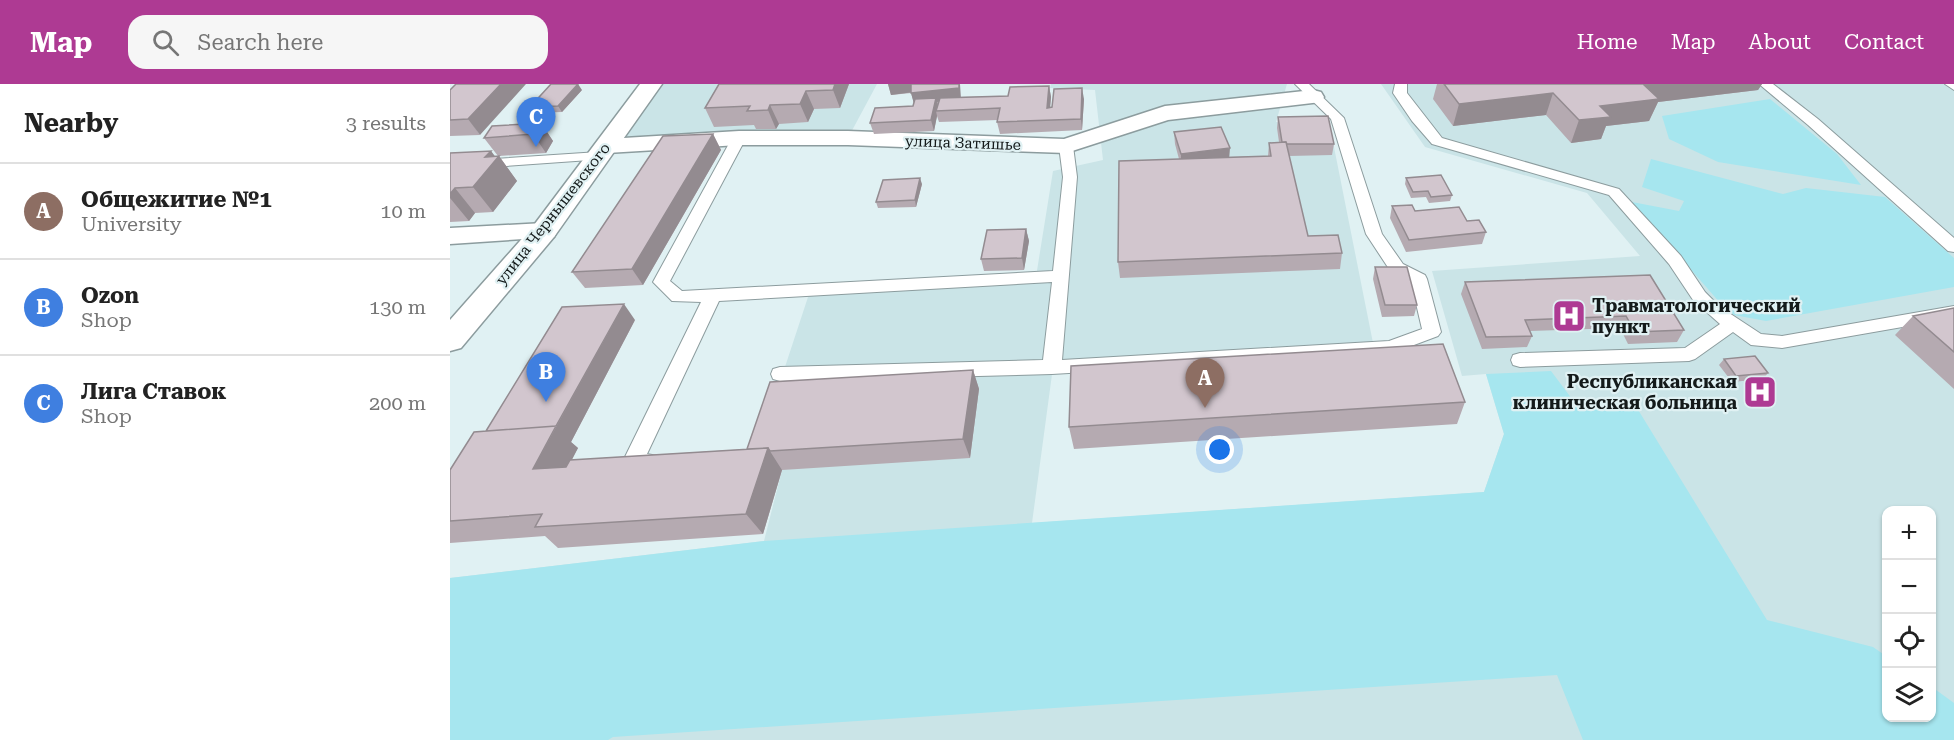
<!DOCTYPE html>
<meta charset="utf-8">
<style>
body{margin:0;font-family:"Roboto Serif",serif;background:#f6f6f6;color:#222}
.controls{position:absolute;right:18px;bottom:18px;display:grid;overflow:hidden;border-radius:12px;box-shadow:0 2px 4px #0004}
.controls button{width:54px;height:54px;display:grid;place-items:center;padding:0;border:0;border-bottom:2px solid #e0e0e0;background:#fff;color:#222;font:30px sans-serif}
.you{position:absolute;left:770px;top:366px;width:21px;height:21px;margin:-15px;border:4px solid #fff;border-radius:50%;background:#1a73e8;box-shadow:0 0 0 9px #1a73e833}
.badge{display:grid;place-items:center;width:39px;height:39px;border-radius:50%;background:#ae3a93;color:#fff;font-size:20px;font-weight:700}
.pin{position:absolute;translate:-50% -50px;filter:drop-shadow(0 2px 3px #0008)}
.pin::after{content:'';position:absolute;top:32px;width:21px;height:18px;background:inherit;clip-path:polygon(0 0,100% 0,50% 100%)}
.list{margin:0;padding:0;list-style:none}
h2{display:flex;justify-content:space-between;align-items:center;height:78px;margin:0;padding:0 24px;font-size:26px}
h2 small{font-size:20px;font-weight:400;color:#767676}
.list li{display:grid;grid-template-columns:39px 1fr auto;gap:18px;align-items:center;box-sizing:border-box;height:96px;padding:0 24px;border-top:2px solid #e0e0e0}
.list b{display:block;font-size:22px;white-space:nowrap}
.list p{margin:0;font-size:20px;white-space:nowrap;color:#767676}
.list em{font-size:20px;font-style:normal;color:#767676}
.icon{flex:none;width:33px;height:33px;fill:none;stroke:currentColor;stroke-width:2;stroke-linecap:round;stroke-linejoin:round}
.map{position:relative;flex:none;width:1504px;height:656px;overflow:hidden}
header{display:flex;align-items:center;gap:36px;box-sizing:border-box;height:84px;padding:0 30px;background:#ae3a93;color:#fff}
header strong{font-size:28px}
nav{display:flex;gap:33px;margin-inline-start:auto;font-size:21px}
.search{width:420px;height:54px;background:#f6f6f6;display:flex;align-items:center;gap:15px;box-sizing:border-box;padding:0 21px;border-radius:18px;color:#767676;font-size:22px}
main{display:flex}
aside{flex:1;background:#fff}
.map>svg:first-child{display:block}
.built{fill:#cae4e7;fill-rule:evenodd}
.green{fill:#a6e6ef}
.lines{fill:none;stroke-linecap:round;stroke-linejoin:round}
.lane-casing{stroke:#8c9c9e;stroke-width:2}
.street-casing{stroke:#8c9c9e;stroke-width:3}
.secondary-casing{stroke:#8c9c9e;stroke-width:3}
.lane{fill:#fff;fill-rule:evenodd}
.street{fill:#fff;fill-rule:evenodd}
.secondary{fill:#fff;fill-rule:evenodd}
.wall{fill:#b5aab1}
.shaded-wall{fill:#938b90}
.building{fill:#d2c6ce;stroke:#938b90;stroke-width:1.5}
.labels{text-anchor:middle;stroke-width:4.5;stroke-linejoin:round;paint-order:stroke}
.far-street-label{font-size:15px;fill:#141a1a;stroke:#e0f1f3}
.poi-label{font-size:18px;font-weight:bold;fill:#141a1a;stroke:#e0f1f3;text-anchor:start}
</style>
<header>
<strong>Map</strong>
<div class="search"><svg class="icon" aria-label="search" viewBox="0 0 24 24"><circle cx="10" cy="10" r="6"/><path d="M15 15l6 6"/></svg>Search here</div>
<nav><a>Home</a><a>Map</a><a>About</a><a>Contact</a></nav>
</header>
<main>
<aside>
<h2>Nearby<small>3 results</small></h2>
<ul class="list">
<li><span class="badge" style="background:#8d6e63">A</span><div><b>Общежитие №1</b><p>University</p></div><em>10 m</em></li>
<li><span class="badge" style="background:#3f7fe0">B</span><div><b>Ozon</b><p>Shop</p></div><em>130 m</em></li>
<li><span class="badge" style="background:#3f7fe0">C</span><div><b>Лига Ставок</b><p>Shop</p></div><em>200 m</em></li>
</ul>
</aside>
<div class="map">
<svg width="1504" height="656" viewBox="0 0 1504 656">
<rect width="100%" height="100%" fill="#e0f1f3"/>
<!-- built -->
<path class="built" d="M 201,0 L 427,0 L 398,54 L 157,62 Z
M 601,0 L 837,0 L 826,38 L 879,38 L 924,264 L 603,283 L 582,439 L 1034,408 L 1054,350 L 1036,290 L 1012,292 L 982,187 L 1190,172 L 1137,109 L 975,63 L 931,0 L 1504,0 L 1504,656 L 0,656 L 0,494 L 314,457 L 332,386 L 304,377 L 359,210 L 585,199 L 603,87 L 653,76 L 645,6 L 600,4 ZM 1436,426 L 1482,426 L 1482,634 L 1436,634 Z"/>
<!-- green -->
<path class="green" d="M 1320,15 L 1387,70 L 1411,101 L 1268,78 L 1219,55 L 1212,32 Z
M 1201,75 L 1333,110 L 1356,104 L 1435,113 L 1504,174 L 1504,203 L 1316,237 L 1284,231 L 1271,220 L 1182,118 L 1229,127 L 1234,117 L 1192,103 Z
M 1101,287 L 1128,323 L 1187,324 L 1317,536 L 1423,563 L 1436,572 L 1436,634 L 1482,634 L 1482,603 L 1504,619 L 1504,656 L 1133,656 L 1107,591 L 163,653 L 158,656 L 0,656 L 0,494 L 314,457 L 1034,408 L 1054,350 L 1036,290 Z"/>
<g class="lines">
<defs>
<path id="lane" d="M 845,0 L 859,0 L 894,34 L 932,150 L 953,180 L 975,191 L 977,195 L 991,248 L 988,252 L 940,270 L 602,290 L 330,297 L 323,295 L 321,290 L 323,285 L 330,283 L 593,276 L 602,198 L 269,217 L 197,370 L 207,372 L 210,378 L 207,384 L 182,387 L 175,385 L 172,379 L 251,218 L 222,217 L 203,198 L 282,54 L 289,50 L 296,54 L 220,197 L 232,207 L 603,187 L 613,93 L 609,62 L 616,58 L 623,62 L 627,93 L 612,276 L 939,257 L 972,245 L 961,198 L 941,188 L 916,150 L 881,35 Z
M 945,0 L 957,0 L 957,9 L 992,54 L 1169,105 L 1231,172 L 1255,208 L 1270,223 L 1311,250 L 1332,252 L 1504,222 L 1504,234 L 1332,264 L 1301,261 L 1283,248 L 1245,275 L 1239,277 L 1070,283 L 1063,281 L 1061,276 L 1063,271 L 1070,269 L 1235,264 L 1270,240 L 1243,216 L 1219,180 L 1159,111 L 982,60 L 962,37 L 943,9 Z
M 1309,0 L 1323,0 L 1368,35 L 1504,154 L 1504,168 L 1498,167 L 1358,41 Z
M 1495,0 L 1504,0 L 1504,6 Z
M 149,68 L 156,72 L 154,75 L 0,86 L 0,78 Z"/>
<path id="street" d="M 863,6 L 871,8 L 874,13 L 871,18 L 718,36 L 616,69 L 398,61 L 289,61 L 157,69 L 149,67 L 145,62 L 149,57 L 157,55 L 289,47 L 398,47 L 614,55 L 715,22 Z
M 94,139 L 104,141 L 107,147 L 104,153 L 0,160 L 0,144 Z"/>
<path id="secondary" d="M 190,0 L 212,0 L 104,153 L 11,264 L 0,267 L 0,236 L 84,141 Z"/>
</defs>
<!-- lane casing -->
<use href="#lane" class="lane-casing"/>
<!-- street casing -->
<use href="#street" class="street-casing"/>
<!-- secondary casing -->
<use href="#secondary" class="secondary-casing"/>
<!-- lane -->
<use href="#lane" class="lane"/>
<!-- street -->
<use href="#street" class="street"/>
<!-- secondary -->
<use href="#secondary" class="secondary"/>
</g>
<!-- wall -->
<path class="wall" d="M 269,0 L 399,0 L 390,24 L 364,25 L 358,38 L 329,40 L 326,45 L 306,45 L 304,41 L 264,43 L 255,24 Z
M 438,0 L 511,13 L 558,12 L 599,2 L 601,13 L 600,24 L 634,15 L 632,46 L 550,50 L 547,38 L 548,36 L 489,38 L 487,32 L 484,47 L 424,50 L 420,39 L 463,22 L 464,19 L 461,9 L 441,11 Z
M 987,0 L 1312,0 L 1308,6 L 1208,18 L 1199,37 L 1156,42 L 1151,55 L 1121,59 L 1096,31 L 1003,42 L 983,15 Z
M 0,6 L 30,51 L 0,52 Z
M 132,6 L 112,28 L 84,29 L 80,23 Z
M 828,33 L 884,60 L 882,71 L 839,72 L 858,152 L 892,169 L 890,185 L 670,194 L 668,178 L 729,75 L 725,60 L 724,48 L 779,73 L 818,72 L 819,59 L 829,58 L 827,44 Z
M 91,39 L 103,57 L 96,69 L 48,72 L 34,54 Z
M 263,50 L 271,66 L 193,201 L 135,204 L 122,188 Z
M 41,67 L 45,73 L 49,72 L 67,97 L 43,128 L 25,129 L 19,137 L 0,138 L 0,69 Z
M 956,94 L 1002,111 L 1000,117 L 979,119 L 976,113 L 961,114 L 955,100 Z
M 472,100 L 466,123 L 428,124 L 426,118 Z
M 942,122 L 1017,137 L 1036,148 L 1032,160 L 956,168 L 940,134 Z
M 576,145 L 579,157 L 574,186 L 534,187 L 531,175 Z
M 925,183 L 967,221 L 964,232 L 932,233 L 923,195 Z
M 1200,191 L 1234,246 L 1227,258 L 1178,260 L 1170,244 L 1080,247 L 1082,252 L 1077,263 L 1032,265 L 1011,210 L 1015,198 Z
M 1504,224 L 1504,305 L 1445,251 L 1463,232 Z
M 185,236 L 121,358 L 128,364 L 121,376 L 297,365 L 523,286 L 529,305 L 520,374 L 332,386 L 313,450 L 108,464 L 95,452 L 0,459 L 0,386 L 36,347 Z
M 1274,275 L 1318,289 L 1313,295 L 1282,298 L 1269,281 Z
M 1015,318 L 1007,340 L 624,365 L 619,343 Z"/>
<!-- shaded-wall -->
<path class="shaded-wall" d="M 51,0 L 76,0 L 30,51 L 18,35 Z
M 128,0 L 132,6 L 112,28 L 108,22 Z
M 385,0 L 399,0 L 390,24 L 383,6 Z
M 438,0 L 462,0 L 464,8 L 441,11 Z
M 510,0 L 511,15 L 487,18 L 489,25 L 486,27 L 487,32 L 484,47 L 481,36 L 464,20 L 461,9 Z
M 1192,0 L 1312,0 L 1308,6 L 1208,18 L 1199,37 L 1156,42 L 1151,55 L 1121,59 L 1129,36 L 1150,22 Z
M 599,2 L 601,13 L 599,35 L 597,24 Z
M 632,4 L 634,15 L 632,46 L 631,35 Z
M 356,7 L 364,25 L 358,38 L 350,20 Z
M 1103,9 L 1096,31 L 1003,42 L 1009,20 Z
M 320,21 L 329,40 L 326,45 L 318,26 Z
M 91,39 L 103,57 L 96,69 L 83,50 Z
M 263,50 L 271,66 L 193,201 L 182,185 Z
M 780,64 L 779,76 L 731,81 L 731,70 Z
M 41,67 L 47,75 L 49,72 L 67,97 L 43,128 L 23,103 L 35,73 Z
M 470,94 L 472,100 L 466,123 L 465,116 Z
M 5,104 L 25,129 L 19,137 L 0,114 L 0,110 Z
M 576,145 L 579,157 L 574,186 L 572,174 Z
M 174,220 L 185,236 L 121,358 L 128,364 L 106,407 L 83,385 Z
M 523,286 L 529,305 L 520,374 L 513,355 Z
M 318,364 L 332,386 L 313,450 L 296,430 Z"/>
<!-- building -->
<path class="building" d="M 6,0 L 51,0 L 18,35 L 0,36 L 0,6 Z
M 101,0 L 128,0 L 108,22 L 80,23 Z
M 269,0 L 385,0 L 383,6 L 356,7 L 350,20 L 320,21 L 318,26 L 297,27 L 300,22 L 255,24 Z
M 461,0 L 509,0 L 509,4 L 461,9 Z
M 994,0 L 1193,0 L 1209,15 L 1150,22 L 1161,33 L 1129,36 L 1103,9 L 1009,20 Z
M 599,2 L 597,24 L 602,23 L 604,5 L 632,4 L 631,35 L 547,38 L 550,24 L 486,27 L 490,14 L 558,12 L 560,3 Z
M 486,14 L 481,36 L 420,39 L 425,24 L 463,22 L 465,15 Z
M 878,32 L 884,60 L 837,60 L 836,58 L 832,58 L 828,33 Z
M 91,39 L 83,50 L 34,54 L 42,42 Z
M 771,43 L 780,64 L 731,70 L 724,48 Z
M 263,50 L 182,185 L 122,188 L 213,52 Z
M 836,58 L 858,152 L 888,151 L 892,169 L 668,178 L 669,77 L 821,72 L 819,59 Z
M 41,67 L 35,73 L 49,72 L 23,103 L 5,104 L 0,110 L 0,69 Z
M 991,91 L 1002,111 L 981,113 L 978,107 L 963,108 L 956,94 Z
M 470,94 L 465,116 L 426,118 L 433,96 Z
M 962,121 L 965,127 L 1009,123 L 1017,137 L 1029,136 L 1036,148 L 959,156 L 942,122 Z
M 576,145 L 572,174 L 531,175 L 537,146 Z
M 925,183 L 957,183 L 967,221 L 935,221 Z
M 1200,191 L 1234,246 L 1185,248 L 1176,232 L 1075,236 L 1082,252 L 1036,253 L 1015,198 Z
M 174,220 L 106,342 L 36,347 L 112,223 Z
M 1504,224 L 1504,268 L 1463,232 Z
M 993,260 L 1015,318 L 619,343 L 621,282 Z
M 1305,272 L 1318,289 L 1286,292 L 1274,275 Z
M 523,286 L 513,355 L 320,367 L 318,364 L 297,365 L 320,298 Z
M 106,342 L 83,385 L 116,383 L 120,376 L 318,364 L 296,430 L 85,443 L 92,430 L 0,437 L 0,386 L 24,348 Z"/>
<!-- icons -->
<defs>
<symbol id="hospital-square" viewBox="-11 -11 22 22"><rect x="-9" y="-9" width="18" height="18" rx="4" fill="#ae3a93" stroke="#e0f1f3"/><path d="M-5-5h3v3.5h4V-5h3V5h-3V1.5h-4V5h-3Z" fill="#fff"/></symbol>
</defs>
<g fill-rule="evenodd">
<use href="#hospital-square" x="1100" y="213" width="38" height="38"/>
<use href="#hospital-square" x="1291" y="289" width="38" height="38"/>
</g>
<g class="labels">
<!-- far-street labels -->
<g class="far-street-label">
<text transform="translate(513 59) rotate(2)" y="5">улица Затишье</text>
<text transform="translate(103 130) rotate(-52)" y="5">улица Чернышевского</text>
</g>
<!-- poi labels -->
<g class="poi-label">
<text x="1142" y="228">Травматологический<tspan x="1142" dy="21">пункт</tspan></text>
<text x="1287" y="304" text-anchor="end">Республиканская<tspan x="1287" dy="21">клиническая больница</tspan></text>
</g>
</g>
</svg>
<div class="controls">
<button>+</button>
<button>−</button>
<button><svg class="icon" aria-label="locate" viewBox="0 0 24 24"><circle cx="12" cy="12" r="6"/><path d="M12 2v4M12 18v4M2 12h4M18 12h4"/></svg></button>
<button><svg class="icon" aria-label="layers" viewBox="0 0 24 24"><path d="M12 4l9 5-9 5-9-5zM3 14l9 5 9-5"/></svg></button>
</div>
<div class="you"></div>
<div class="pin badge" style="left:755px;top:324px;background:#8d6e63">A</div>
<div class="pin badge" style="left:96px;top:318px;background:#3f7fe0">B</div>
<div class="pin badge" style="left:86px;top:63px;background:#3f7fe0">C</div>
</div>
</main>
